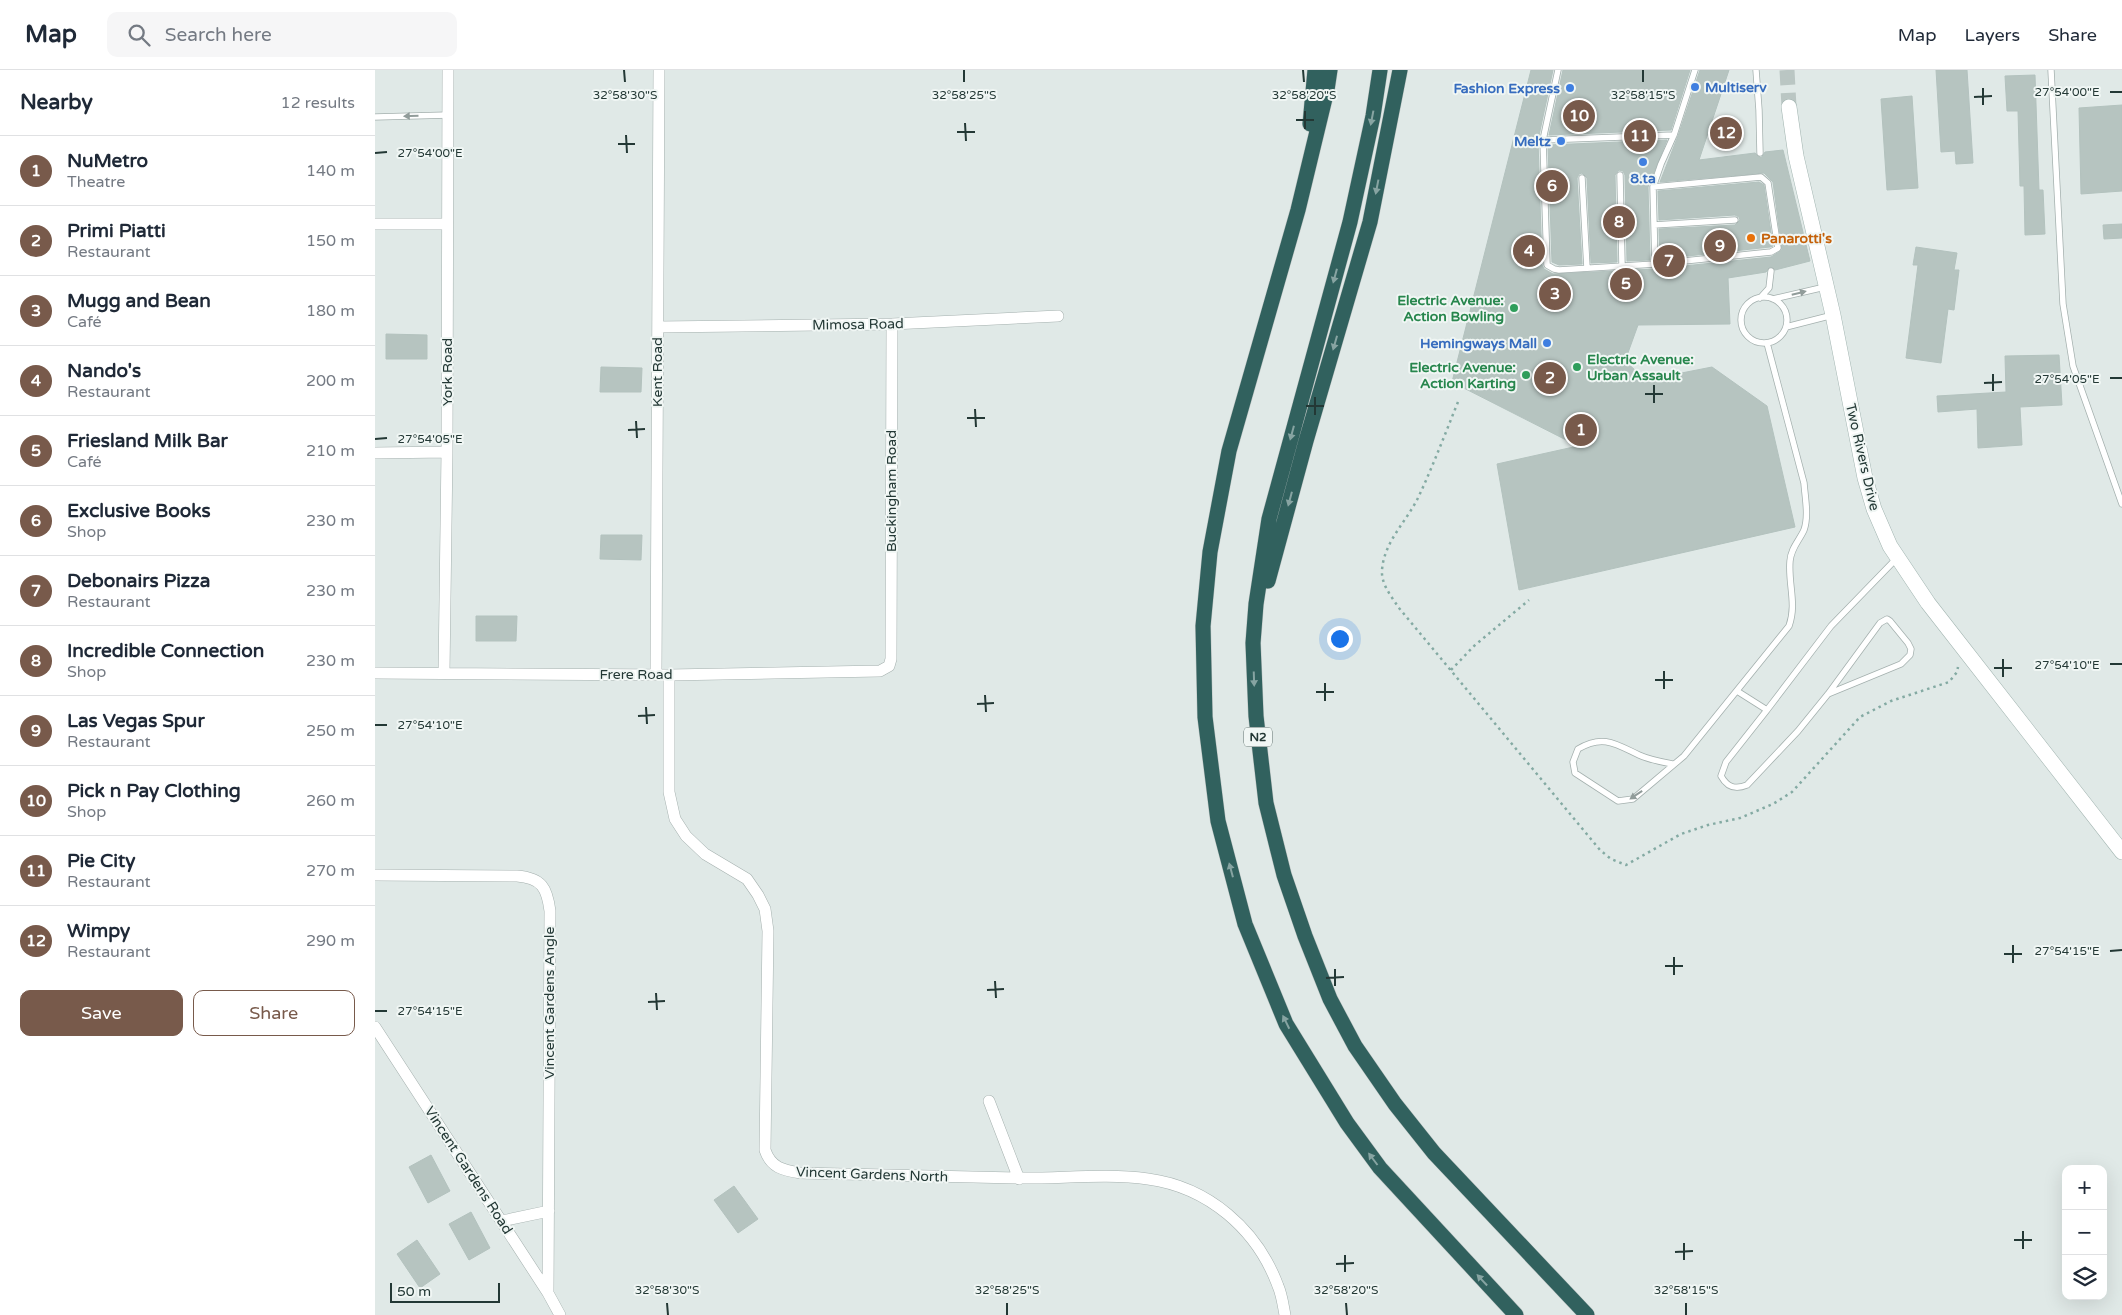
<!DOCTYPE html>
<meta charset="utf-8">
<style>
body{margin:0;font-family:"Varela Round",sans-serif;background:#f6f6f7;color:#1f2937}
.controls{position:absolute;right:15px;bottom:15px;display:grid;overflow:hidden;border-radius:10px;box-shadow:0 5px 20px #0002}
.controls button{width:45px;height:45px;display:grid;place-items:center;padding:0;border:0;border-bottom:1px solid #e0e1e3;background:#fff;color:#1f2937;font:25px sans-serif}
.scale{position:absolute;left:15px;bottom:12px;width:110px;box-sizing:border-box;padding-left:5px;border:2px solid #233835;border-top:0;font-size:14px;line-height:18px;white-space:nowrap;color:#233835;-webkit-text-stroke:4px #f0f6f4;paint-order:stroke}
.you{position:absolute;left:964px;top:568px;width:18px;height:18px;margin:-12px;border:4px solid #fff;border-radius:50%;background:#1a73e8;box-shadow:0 0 0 8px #1a73e833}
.badge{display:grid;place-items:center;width:32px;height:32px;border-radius:50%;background:#785a4b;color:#fff;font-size:16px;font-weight:700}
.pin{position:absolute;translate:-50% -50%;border:2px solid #fff;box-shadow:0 1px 5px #0006}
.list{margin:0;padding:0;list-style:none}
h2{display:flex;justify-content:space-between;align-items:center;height:65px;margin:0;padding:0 20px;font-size:21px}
h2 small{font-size:16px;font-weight:400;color:#747a83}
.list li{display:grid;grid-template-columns:32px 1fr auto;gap:15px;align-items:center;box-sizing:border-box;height:70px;padding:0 20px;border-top:1px solid #e0e1e3}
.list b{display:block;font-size:19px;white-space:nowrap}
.list p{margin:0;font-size:16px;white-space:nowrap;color:#747a83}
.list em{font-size:16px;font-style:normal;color:#747a83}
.actions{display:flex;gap:10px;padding:15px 20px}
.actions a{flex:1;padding:11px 0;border:1px solid #785a4b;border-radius:10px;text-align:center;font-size:18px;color:#785a4b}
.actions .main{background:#785a4b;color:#fff}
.icon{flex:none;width:28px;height:28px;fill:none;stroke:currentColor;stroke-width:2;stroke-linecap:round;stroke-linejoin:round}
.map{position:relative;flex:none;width:1747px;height:1245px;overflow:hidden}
header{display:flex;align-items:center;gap:30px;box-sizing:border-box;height:70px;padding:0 25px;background:#fff;border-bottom:1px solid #e0e1e3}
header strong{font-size:24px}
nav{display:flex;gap:28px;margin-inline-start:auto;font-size:18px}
.search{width:350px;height:45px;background:#f6f6f7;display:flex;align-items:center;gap:12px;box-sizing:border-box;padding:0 18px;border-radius:10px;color:#747a83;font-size:19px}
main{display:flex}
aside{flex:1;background:#fff}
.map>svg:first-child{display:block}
.building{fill:#b6c4c0;stroke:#b3c2be}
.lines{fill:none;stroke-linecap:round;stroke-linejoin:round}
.secondary-tunnel{stroke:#bac6c3;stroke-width:15;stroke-dasharray:15 8;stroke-linecap:butt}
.service-casing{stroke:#a4b0ae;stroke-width:7}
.minor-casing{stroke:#a4b0ae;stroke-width:12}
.secondary-casing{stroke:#a1b4b0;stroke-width:16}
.motorway-casing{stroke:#bdc3c2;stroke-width:16}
.path{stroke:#84aaa3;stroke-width:2.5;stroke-dasharray:2.5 4;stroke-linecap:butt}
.service{stroke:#fff;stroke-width:5.5}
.minor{stroke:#fff;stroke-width:11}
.secondary{stroke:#fff;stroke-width:15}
.motorway{stroke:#31615e;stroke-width:15}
.oneway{fill:#919c9a}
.oneway2{fill:#87a4a2}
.ticks{fill:none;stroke:#233835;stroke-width:2}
.shop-dot{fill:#3f7fe0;stroke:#f0f6f4;stroke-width:2}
.food-dot{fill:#e8710a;stroke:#f0f6f4;stroke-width:2}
.leisure-dot{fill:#2e9e5b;stroke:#f0f6f4;stroke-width:2}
.labels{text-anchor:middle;stroke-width:4;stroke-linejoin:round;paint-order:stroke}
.shield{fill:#f0f6f4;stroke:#60716e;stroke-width:1}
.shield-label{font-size:12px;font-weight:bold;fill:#233835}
.shop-label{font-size:14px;font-weight:bold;fill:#366cbe;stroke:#f0f6f4;text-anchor:end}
.food-label{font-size:14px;font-weight:bold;fill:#c56008;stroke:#f0f6f4;text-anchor:start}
.leisure-label{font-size:14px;font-weight:bold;fill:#27864d;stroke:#f0f6f4;text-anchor:end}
.street-label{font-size:14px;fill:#233835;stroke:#f0f6f4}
.ticks-label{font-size:12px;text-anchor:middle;fill:#233835;stroke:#f0f6f4;stroke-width:4;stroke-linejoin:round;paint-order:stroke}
</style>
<header>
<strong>Map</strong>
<div class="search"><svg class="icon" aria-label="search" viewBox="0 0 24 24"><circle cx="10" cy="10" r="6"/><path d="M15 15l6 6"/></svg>Search here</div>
<nav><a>Map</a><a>Layers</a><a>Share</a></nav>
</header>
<main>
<aside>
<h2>Nearby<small>12 results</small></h2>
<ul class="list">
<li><span class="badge">1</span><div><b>NuMetro</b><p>Theatre</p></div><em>140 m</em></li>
<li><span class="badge">2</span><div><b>Primi Piatti</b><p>Restaurant</p></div><em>150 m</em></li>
<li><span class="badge">3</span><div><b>Mugg and Bean</b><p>Café</p></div><em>180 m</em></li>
<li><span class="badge">4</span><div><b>Nando's</b><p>Restaurant</p></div><em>200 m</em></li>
<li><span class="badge">5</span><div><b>Friesland Milk Bar</b><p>Café</p></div><em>210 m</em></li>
<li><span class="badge">6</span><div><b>Exclusive Books</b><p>Shop</p></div><em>230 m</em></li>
<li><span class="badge">7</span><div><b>Debonairs Pizza</b><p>Restaurant</p></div><em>230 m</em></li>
<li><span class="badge">8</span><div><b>Incredible Connection</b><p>Shop</p></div><em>230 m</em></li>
<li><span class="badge">9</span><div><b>Las Vegas Spur</b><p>Restaurant</p></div><em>250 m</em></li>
<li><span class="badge">10</span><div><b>Pick n Pay Clothing</b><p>Shop</p></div><em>260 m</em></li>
<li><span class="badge">11</span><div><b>Pie City</b><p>Restaurant</p></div><em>270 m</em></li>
<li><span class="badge">12</span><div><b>Wimpy</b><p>Restaurant</p></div><em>290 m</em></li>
</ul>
<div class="actions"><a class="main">Save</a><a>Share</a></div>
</aside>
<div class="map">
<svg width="1747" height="1245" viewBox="0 0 1747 1245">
<rect width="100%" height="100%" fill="#e0e9e7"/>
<!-- building -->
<path class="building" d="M 1156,0 L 1178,0 L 1163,70 L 1167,195 L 1169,199 L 1178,204 L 1280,199 L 1396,187 L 1407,180 L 1398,112 L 1389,103 L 1285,112 L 1303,66 L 1325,0 L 1354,0 L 1324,90 L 1380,83 L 1386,88 L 1390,82 L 1408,80 L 1435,191 L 1400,200 L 1395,197 L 1391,202 L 1353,208 L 1355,254 L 1263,255 L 1250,291 L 1271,310 L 1337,297 L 1392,336 L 1420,457 L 1144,520 L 1122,394 L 1203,376 L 1077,312 Z
M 1188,0 L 1315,0 L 1296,60 L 1174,65 Z
M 1561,0 L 1592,0 L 1598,93 L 1581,94 L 1580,81 L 1566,82 Z
M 1660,5 L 1664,120 L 1668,120 L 1670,164 L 1650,165 L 1649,116 L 1645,116 L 1643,41 L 1632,41 L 1630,6 Z
M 1537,26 L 1543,118 L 1512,120 L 1506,29 Z
M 1747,35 L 1747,121 L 1706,124 L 1704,38 Z
M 1292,70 L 1273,117 L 1275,190 L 1252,191 L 1250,105 L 1248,101 L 1244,100 L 1240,105 L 1242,192 L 1216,193 L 1212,108 L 1207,103 L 1204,104 L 1202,108 L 1207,194 L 1184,195 L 1177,192 L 1173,75 Z
M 1384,112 L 1389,115 L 1398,176 L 1395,177 L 1285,189 L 1284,159 L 1360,155 L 1365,150 L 1364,147 L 1360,145 L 1284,150 L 1283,121 Z
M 1747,154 L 1747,168 L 1729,169 L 1728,155 Z
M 1541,177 L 1582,183 L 1579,200 L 1584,200 L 1579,240 L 1573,239 L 1566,293 L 1531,288 L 1543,195 L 1538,195 Z
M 11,264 L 52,265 L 52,289 L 11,289 Z
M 1684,285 L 1687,335 L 1645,337 L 1647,375 L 1603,378 L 1602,339 L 1563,342 L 1562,326 L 1631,322 L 1630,286 Z
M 226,297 L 267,298 L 266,322 L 225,322 Z
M 226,465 L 267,465 L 266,490 L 225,489 Z
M 101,546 L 142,546 L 141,571 L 101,571 Z
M 56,1085 L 75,1121 L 53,1133 L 34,1097 Z
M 359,1116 L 383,1149 L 363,1163 L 339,1130 Z
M 96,1142 L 115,1178 L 94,1190 L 74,1154 Z
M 42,1170 L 65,1204 L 45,1218 L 22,1184 Z"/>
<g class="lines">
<!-- secondary-tunnel -->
<path class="secondary-tunnel" d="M 1412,0 L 1414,37"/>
<defs>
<path id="service" d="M 1381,0 L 1384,40 L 1385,83
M 1676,0 L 1688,234 L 1698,296 L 1747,434
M 0,47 L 73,45
M 1168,70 L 1183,0
M 1245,105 L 1247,195
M 1207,108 L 1212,198
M 1278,117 L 1386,107 L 1393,113 L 1403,178 L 1396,182 L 1280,194 L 1278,117 L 1286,94 L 1299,65 L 1320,0
M 1279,155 L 1360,150
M 1280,194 L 1184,200 L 1179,199 L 1172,195 L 1168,70 L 1299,65
M1366 250a23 23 0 1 1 46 0a23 23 0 1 1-46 0Z
M 1385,228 L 1394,218 L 1396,201
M 1398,229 L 1450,217
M 1411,257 L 1458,245
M 1362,621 L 1392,640 L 1456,556 L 1522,488
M 1392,640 L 1351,692 L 1346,706 C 1352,717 1360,720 1372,715 L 1423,661 L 1453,624 L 1505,553 L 1512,549 L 1515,551 L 1533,573 L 1536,579 L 1535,585 L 1526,594 L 1453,624
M 1298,694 C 1287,692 1275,690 1264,685 C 1241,674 1228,664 1203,679 L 1198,692 L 1200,703 L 1243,731 L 1258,729 L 1309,686 L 1414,556 C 1422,534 1413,514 1415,491 C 1416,478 1424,471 1429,460 C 1434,446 1430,427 1429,413 L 1392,273"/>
<path id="minor" d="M 0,154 L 72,154
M 283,257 L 517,254 L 683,246
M 0,383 L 72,382
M 0,603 L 294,605 L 505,601 L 514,596 L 516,589 L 517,254
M 69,603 L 72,382 L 73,0
M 281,604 L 284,0
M 294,605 L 294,722 L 300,749 L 311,766 L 330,784 L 372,809 L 383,825 L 390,839 L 393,861 L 390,1080 C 396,1098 408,1100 425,1103 C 497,1105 569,1107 641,1108 C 684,1109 730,1103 773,1109 C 833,1117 882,1159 903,1216 C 907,1225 908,1235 910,1245
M 0,805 L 142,806 C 167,808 172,818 175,841 L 173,1223
M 0,957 L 173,1223 L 185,1245
M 614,1031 L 644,1109
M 127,1151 L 174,1141"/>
<path id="secondary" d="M 1414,37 L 1421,86 L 1458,245 L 1490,408 L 1499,439 L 1515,476 L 1553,533 L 1747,782"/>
<path id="motorway" d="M 955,0 L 952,20 L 923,140 L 854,381 L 835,482 L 828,556 L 830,647 L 843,751 L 870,854 L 911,954 L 972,1053 L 1005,1098 L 1141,1245
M 1005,0 L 998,46 L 975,152 L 894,449 L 881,534 L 878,573 L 881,646 L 891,733 L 909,805 L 930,866 L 955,929 L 980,976 L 1020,1034 L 1059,1083 L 1212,1245
M 935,54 L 940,0
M 893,511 L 931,371 L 995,152 L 1025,0"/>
</defs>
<!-- service casing -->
<use href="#service" class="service-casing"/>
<!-- minor casing -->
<use href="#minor" class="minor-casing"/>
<!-- secondary casing -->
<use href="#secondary" class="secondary-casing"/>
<!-- motorway casing -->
<use href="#motorway" class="motorway-casing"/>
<!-- path -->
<path class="path" d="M 1083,332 C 1070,364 1058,396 1043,428 C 1031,452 1009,472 1007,500 C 1006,514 1016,526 1024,538 L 1225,780 L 1236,789 L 1251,795 L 1306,764 L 1333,755 L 1365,748 L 1398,734 L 1417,722 L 1485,647 L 1516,631 L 1574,612 L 1582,602 L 1583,597
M 1076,600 L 1099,576 L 1154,530"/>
<!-- service -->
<use href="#service" class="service"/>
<!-- minor -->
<use href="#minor" class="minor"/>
<!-- secondary -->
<use href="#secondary" class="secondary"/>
<!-- motorway -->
<use href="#motorway" class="motorway"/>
</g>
<!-- one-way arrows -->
<defs><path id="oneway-solid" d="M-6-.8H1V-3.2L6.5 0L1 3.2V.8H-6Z" transform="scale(1.25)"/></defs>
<g class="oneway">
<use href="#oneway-solid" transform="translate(36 46) rotate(178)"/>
<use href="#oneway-solid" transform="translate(1424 223) rotate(-14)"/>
<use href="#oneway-solid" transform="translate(1261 725) rotate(146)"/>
</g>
<g class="oneway2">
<use href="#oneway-solid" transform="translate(997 48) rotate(101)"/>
<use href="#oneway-solid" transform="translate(1002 117) rotate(101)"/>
<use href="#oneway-solid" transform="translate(960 206) rotate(105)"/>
<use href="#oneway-solid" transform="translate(960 273) rotate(106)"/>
<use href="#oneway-solid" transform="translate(917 363) rotate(105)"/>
<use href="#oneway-solid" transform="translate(915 429) rotate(105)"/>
<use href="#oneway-solid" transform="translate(879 609) rotate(88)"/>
<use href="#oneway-solid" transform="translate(856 800) rotate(-105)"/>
<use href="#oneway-solid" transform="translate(911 952) rotate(-116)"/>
<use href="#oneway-solid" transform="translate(998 1089) rotate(-127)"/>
<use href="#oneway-solid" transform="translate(1107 1210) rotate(-133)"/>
</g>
<!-- ticks -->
<path class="ticks" d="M 249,0 L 250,12M 589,0 L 589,12M 928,0 L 929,12M 1268,0 L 1268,12M 1608,18 L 1608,35M 1735,22 L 1747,22M 1599,27 L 1617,26M 930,41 L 930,59M 921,50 L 939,50M 590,53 L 591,71M 582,62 L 600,62M 251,65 L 252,83M 243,74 L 260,74M 0,83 L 12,82M 1618,304 L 1618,321M 1735,308 L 1747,308M 1609,313 L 1627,312M 1279,315 L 1279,333M 1270,324 L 1288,324M 940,327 L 940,345M 931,336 L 949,336M 600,339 L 601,357M 592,348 L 610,348M 261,351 L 262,368M 253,360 L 270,359M 0,369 L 12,368M 1628,589 L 1628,607M 1735,594 L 1747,594M 1619,598 L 1637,598M 1289,601 L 1289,619M 1280,610 L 1298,610M 950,613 L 950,631M 941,622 L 959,622M 610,625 L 611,642M 602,634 L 619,633M 271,637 L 272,654M 263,646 L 280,645M 0,655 L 12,655M 1638,875 L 1638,893M 1735,881 L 1747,880M 1629,884 L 1647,884M 1299,887 L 1299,905M 1290,896 L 1308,896M 960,899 L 960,916M 951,908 L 969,907M 620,911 L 621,928M 612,920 L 629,919M 281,923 L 282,940M 273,932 L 290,931M 0,941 L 12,941M 1648,1161 L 1648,1179M 1639,1170 L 1657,1170M 1309,1173 L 1309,1190M 1300,1182 L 1318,1181M 970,1185 L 970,1202M 961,1194 L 979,1193M 292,1233 L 293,1245M 632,1233 L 632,1245M 971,1233 L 972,1245M 1311,1233 L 1311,1245"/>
<!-- markers -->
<g class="shop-dot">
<circle cx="1320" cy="17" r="5"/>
<circle cx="1195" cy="18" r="5"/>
<circle cx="1186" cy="71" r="5"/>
<circle cx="1268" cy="92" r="5"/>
<circle cx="1172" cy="273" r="5"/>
</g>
<circle class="food-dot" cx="1376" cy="168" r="5"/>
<g class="leisure-dot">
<circle cx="1139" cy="238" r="5"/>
<circle cx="1202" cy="297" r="5"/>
<circle cx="1151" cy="305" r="5"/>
</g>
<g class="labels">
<!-- shield labels -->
<rect class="shield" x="869" y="657.5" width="28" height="19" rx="4"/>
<g class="shield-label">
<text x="883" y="671">N2</text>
</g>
<!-- shop labels -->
<g class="shop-label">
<text x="1330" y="22" text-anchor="start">Multiserv</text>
<text x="1185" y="23">Fashion Express</text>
<text x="1176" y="76">Meltz</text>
<text x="1268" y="113" text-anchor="middle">8.ta</text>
<text x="1162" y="278">Hemingways Mall</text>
</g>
<!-- food labels -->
<g class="food-label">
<text x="1386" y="173">Panarotti's</text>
</g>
<!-- leisure labels -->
<g class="leisure-label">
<text x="1129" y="235">Electric Avenue:<tspan x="1129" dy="16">Action Bowling</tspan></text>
<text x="1212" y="294" text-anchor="start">Electric Avenue:<tspan x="1212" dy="16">Urban Assault</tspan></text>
<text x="1141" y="302">Electric Avenue:<tspan x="1141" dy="16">Action Karting</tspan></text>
</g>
<!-- street labels -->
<g class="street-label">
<text transform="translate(483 254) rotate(-1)" y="5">Mimosa Road</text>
<text transform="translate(72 302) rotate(-90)" y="5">York Road</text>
<text transform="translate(282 302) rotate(-90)" y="5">Kent Road</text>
<text transform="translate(1488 387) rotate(77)" y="5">Two Rivers Drive</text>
<text transform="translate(516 421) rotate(-90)" y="5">Buckingham Road</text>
<text x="261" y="609">Frere Road</text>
<text transform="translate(174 933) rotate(-90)" y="5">Vincent Gardens Angle</text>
<text transform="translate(94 1100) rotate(57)" y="5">Vincent Gardens Road</text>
<text transform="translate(497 1104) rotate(2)" y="5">Vincent Gardens North</text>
</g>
</g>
<g class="ticks-label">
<text x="1692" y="26">27°54'00"E</text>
<text x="250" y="29">32°58'30"S</text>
<text x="589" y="29">32°58'25"S</text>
<text x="929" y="29">32°58'20"S</text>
<text x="1268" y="29">32°58'15"S</text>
<text x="55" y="87">27°54'00"E</text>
<text x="1692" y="313">27°54'05"E</text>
<text x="55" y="373">27°54'05"E</text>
<text x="1692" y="599">27°54'10"E</text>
<text x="55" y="659">27°54'10"E</text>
<text x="1692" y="885">27°54'15"E</text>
<text x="55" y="945">27°54'15"E</text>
<text x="292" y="1224">32°58'30"S</text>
<text x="632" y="1224">32°58'25"S</text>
<text x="971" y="1224">32°58'20"S</text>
<text x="1311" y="1224">32°58'15"S</text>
</g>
</svg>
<div class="controls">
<button>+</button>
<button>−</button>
<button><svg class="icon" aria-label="layers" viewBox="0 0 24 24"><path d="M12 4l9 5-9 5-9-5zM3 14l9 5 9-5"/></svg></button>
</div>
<div class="scale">50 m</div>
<div class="you"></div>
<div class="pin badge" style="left:1206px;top:360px">1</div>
<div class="pin badge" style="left:1175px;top:308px">2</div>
<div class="pin badge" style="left:1180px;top:224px">3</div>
<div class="pin badge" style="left:1154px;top:181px">4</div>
<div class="pin badge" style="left:1251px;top:214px">5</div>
<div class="pin badge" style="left:1177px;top:116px">6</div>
<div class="pin badge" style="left:1294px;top:191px">7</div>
<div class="pin badge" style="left:1244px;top:152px">8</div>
<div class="pin badge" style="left:1345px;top:176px">9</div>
<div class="pin badge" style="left:1204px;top:46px">10</div>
<div class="pin badge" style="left:1265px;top:66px">11</div>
<div class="pin badge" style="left:1351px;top:63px">12</div>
</div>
</main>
